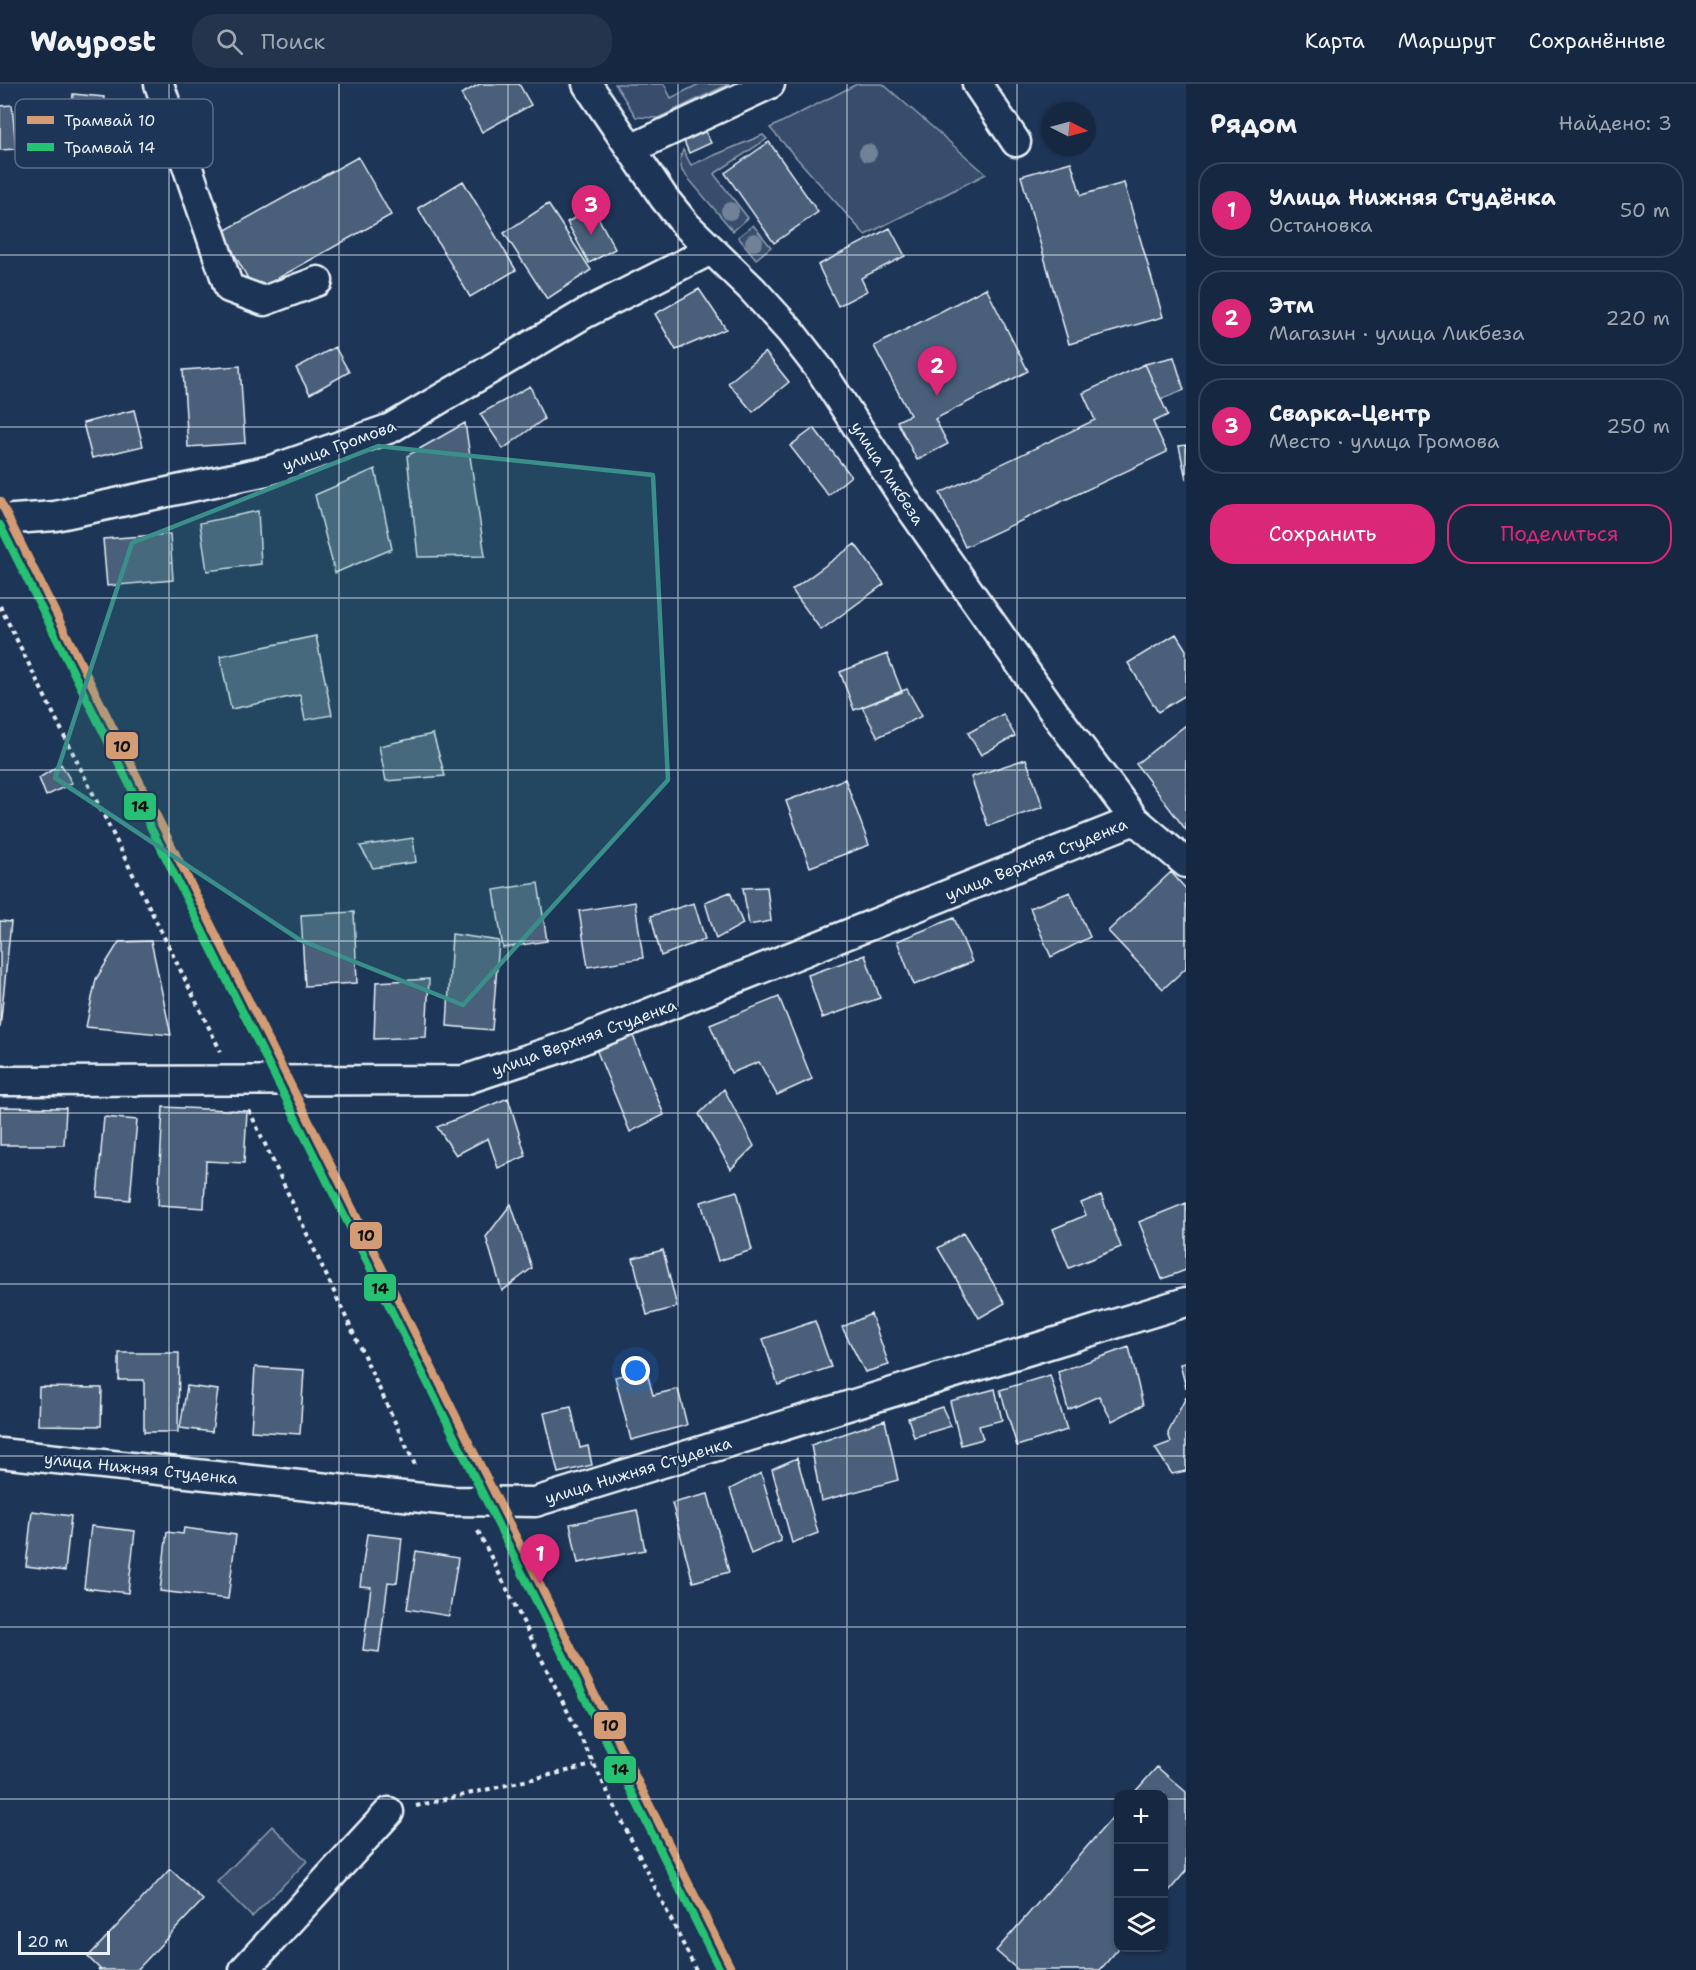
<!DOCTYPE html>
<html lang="ru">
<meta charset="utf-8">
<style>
body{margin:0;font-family:"Shantell Sans",sans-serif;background:#23344c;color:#f1f3f6}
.controls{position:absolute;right:18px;bottom:18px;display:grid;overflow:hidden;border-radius:12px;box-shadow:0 2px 4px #0004}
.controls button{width:54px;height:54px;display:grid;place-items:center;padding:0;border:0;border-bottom:2px solid #35445a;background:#162841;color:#f1f3f6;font:30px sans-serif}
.compass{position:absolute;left:1042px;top:18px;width:54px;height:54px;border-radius:50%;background:#162841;box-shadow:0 2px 4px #0004;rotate:96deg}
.scale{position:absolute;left:18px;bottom:15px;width:92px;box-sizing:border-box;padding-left:6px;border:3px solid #e8f1f8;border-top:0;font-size:16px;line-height:21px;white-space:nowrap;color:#e8f1f8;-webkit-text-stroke:4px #1d3557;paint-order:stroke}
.you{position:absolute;left:636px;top:1287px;width:21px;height:21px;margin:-15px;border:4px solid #fff;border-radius:50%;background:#1a73e8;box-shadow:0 0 0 9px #1a73e833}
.badge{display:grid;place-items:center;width:39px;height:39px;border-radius:50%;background:#db2777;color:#fff;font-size:20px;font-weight:700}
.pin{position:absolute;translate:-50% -50px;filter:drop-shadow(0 2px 3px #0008)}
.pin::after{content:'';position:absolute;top:32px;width:21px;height:18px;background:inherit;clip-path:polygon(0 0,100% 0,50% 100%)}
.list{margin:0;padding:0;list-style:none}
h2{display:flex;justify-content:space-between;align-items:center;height:78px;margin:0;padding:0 24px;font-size:26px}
h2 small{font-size:20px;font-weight:400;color:#9ea6b1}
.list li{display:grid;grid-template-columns:39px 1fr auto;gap:18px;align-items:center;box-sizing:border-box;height:96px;margin:0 12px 12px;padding:0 12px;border:2px solid #35445a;border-radius:24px}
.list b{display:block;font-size:22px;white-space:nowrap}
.list p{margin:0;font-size:20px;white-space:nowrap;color:#9ea6b1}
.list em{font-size:20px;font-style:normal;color:#9ea6b1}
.actions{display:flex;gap:12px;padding:18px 24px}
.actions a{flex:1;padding:14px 0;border:2px solid #db2777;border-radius:24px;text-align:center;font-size:21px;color:#db2777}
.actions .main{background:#db2777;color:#fff}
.icon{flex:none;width:33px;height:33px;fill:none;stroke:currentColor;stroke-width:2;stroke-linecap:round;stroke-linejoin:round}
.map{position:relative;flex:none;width:1186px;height:1886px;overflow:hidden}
header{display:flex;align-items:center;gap:36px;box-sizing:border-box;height:84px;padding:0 30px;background:#162841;border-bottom:2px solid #35445a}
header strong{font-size:28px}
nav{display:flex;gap:33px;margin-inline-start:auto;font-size:21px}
.search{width:420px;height:54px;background:#23344c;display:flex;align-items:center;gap:15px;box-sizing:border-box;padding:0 21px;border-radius:24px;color:#9ea6b1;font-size:22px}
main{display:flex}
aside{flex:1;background:#162841}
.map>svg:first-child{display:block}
.green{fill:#374d6c;stroke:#909fb2;stroke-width:1.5}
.building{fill:#495e7a;stroke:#e8f1f8;stroke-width:1.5}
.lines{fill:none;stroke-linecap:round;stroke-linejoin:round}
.minor-casing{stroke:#e8f1f8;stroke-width:33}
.path{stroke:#e8f1f8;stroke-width:4;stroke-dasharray:4.5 4.5;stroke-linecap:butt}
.minor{stroke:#1d3557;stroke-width:28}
.tram-1-casing{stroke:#1d3557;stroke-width:12}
.tram-2-casing{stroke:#1d3557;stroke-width:12}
.tram-1{stroke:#d39c74;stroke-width:8}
.tram-2{stroke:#26c172;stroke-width:8}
.tree{fill:#708198}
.marked{fill:#3a8f8a;fill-opacity:0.2;stroke:#3a8f8a;stroke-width:4.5;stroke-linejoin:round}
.grid{fill:none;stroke:#e8f1f8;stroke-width:1.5;stroke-opacity:0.55}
.labels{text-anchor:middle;stroke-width:4.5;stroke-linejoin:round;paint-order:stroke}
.street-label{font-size:16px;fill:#e8f1f8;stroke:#1d3557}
.key{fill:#1d3557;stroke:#5a6d87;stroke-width:1.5}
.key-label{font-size:16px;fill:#e8f1f8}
.line-badge{stroke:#1d3557;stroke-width:2}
.pale-badge-label{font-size:16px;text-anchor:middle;font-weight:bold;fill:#111}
</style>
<header>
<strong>Waypost</strong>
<div class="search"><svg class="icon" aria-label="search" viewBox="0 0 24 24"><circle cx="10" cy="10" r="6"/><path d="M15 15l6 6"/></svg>Поиск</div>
<nav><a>Карта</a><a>Маршрут</a><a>Сохранённые</a></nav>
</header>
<main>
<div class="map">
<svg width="1186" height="1886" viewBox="0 0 1186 1886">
<rect width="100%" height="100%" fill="#1d3557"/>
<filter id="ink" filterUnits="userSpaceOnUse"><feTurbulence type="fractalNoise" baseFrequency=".0167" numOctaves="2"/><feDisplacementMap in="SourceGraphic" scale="12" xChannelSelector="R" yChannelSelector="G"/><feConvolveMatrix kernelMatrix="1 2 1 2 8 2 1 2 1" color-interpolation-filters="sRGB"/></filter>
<g filter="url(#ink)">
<!-- green -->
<path class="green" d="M 615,0 L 664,0 L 671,14 L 699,0 L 729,0 L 658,34 L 636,33 Z
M 857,0 L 883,0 L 986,90 L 865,151 L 770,44 Z
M 763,51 L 767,55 L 714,90 L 748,134 L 733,147 L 682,87 L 680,75 L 683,66 L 691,81 Z
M 753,141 L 771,163 L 756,175 L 738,153 Z
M 272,1742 L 307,1777 L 252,1833 L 217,1798 Z"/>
<!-- building -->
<path class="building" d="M 480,0 L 519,0 L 531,21 L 482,48 L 461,10 Z
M 73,10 L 104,13 L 100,60 L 69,58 Z
M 12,21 L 16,65 L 0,66 L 0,22 Z
M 705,47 L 711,59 L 689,69 L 684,57 Z
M 769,58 L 818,128 L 774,159 L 725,89 Z
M 358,73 L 391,131 L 255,207 L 222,148 Z
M 1071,78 L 1081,111 L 1124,99 L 1163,233 L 1069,260 L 1021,92 Z
M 463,97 L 516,186 L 470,213 L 418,124 Z
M 548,120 L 591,186 L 547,215 L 504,149 Z
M 593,124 L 615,165 L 589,179 L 567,138 Z
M 890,144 L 905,172 L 861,194 L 867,207 L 838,222 L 818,181 Z
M 986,204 L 1028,287 L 935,335 L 948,360 L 917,376 L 897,337 L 910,331 L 874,262 Z
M 699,205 L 726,245 L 676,266 L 655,230 Z
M 335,263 L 349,288 L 310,310 L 296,284 Z
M 765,268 L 789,298 L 753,328 L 728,299 Z
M 1174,273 L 1184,306 L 1161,315 L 1145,280 Z
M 1145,280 L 1168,331 L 1153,338 L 1167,368 L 965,463 L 940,409 L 1095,336 L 1083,309 Z
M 240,282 L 245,359 L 188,363 L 183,286 Z
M 530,302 L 544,335 L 503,365 L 480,330 Z
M 134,326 L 143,362 L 92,374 L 83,339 Z
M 465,339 L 485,472 L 418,473 L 407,372 Z
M 814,344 L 851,392 L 828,411 L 790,362 Z
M 1186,361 L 1186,395 L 1179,362 Z
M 375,385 L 392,465 L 335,489 L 315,411 Z
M 258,427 L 261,480 L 207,487 L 200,439 Z
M 170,450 L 173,496 L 107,502 L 103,455 Z
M 855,460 L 884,500 L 821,546 L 792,506 Z
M 1176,550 L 1186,566 L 1186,611 L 1158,628 L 1128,579 Z
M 316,552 L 332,631 L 305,636 L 300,611 L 231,625 L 220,572 Z
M 887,570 L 902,608 L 854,626 L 840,588 Z
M 907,605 L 922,632 L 878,653 L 862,623 Z
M 1003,630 L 1015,652 L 981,671 L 968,649 Z
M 1186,641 L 1186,746 L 1136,680 Z
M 433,650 L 445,692 L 386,697 L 379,662 Z
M 1026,675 L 1043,723 L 988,742 L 971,693 Z
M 61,680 L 72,699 L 46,712 L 39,694 Z
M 845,695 L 869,761 L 810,783 L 786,717 Z
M 413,754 L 416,778 L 373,784 L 360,762 Z
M 1171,788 L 1186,805 L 1186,884 L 1163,905 L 1108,847 Z
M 538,799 L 547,857 L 503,864 L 494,806 Z
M 767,803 L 771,837 L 749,841 L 743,804 Z
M 730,808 L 743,840 L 716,855 L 705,818 Z
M 1070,808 L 1090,853 L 1051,873 L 1030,824 Z
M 635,818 L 643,874 L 588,883 L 579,827 Z
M 694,819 L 705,855 L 661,872 L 651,832 Z
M 354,828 L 357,899 L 305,902 L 301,831 Z
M 954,834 L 972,878 L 914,901 L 897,857 Z
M 0,837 L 11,838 L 0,944 Z
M 452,850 L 499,857 L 492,946 L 447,942 Z
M 151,857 L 171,951 L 86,943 L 96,895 L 119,858 Z
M 865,871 L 880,914 L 822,934 L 808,891 Z
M 429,895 L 426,953 L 374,955 L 376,898 Z
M 779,913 L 812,995 L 777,1011 L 759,978 L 731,989 L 710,941 Z
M 632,949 L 664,1031 L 630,1048 L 596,965 Z
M 724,1005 L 754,1062 L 731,1085 L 699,1030 Z
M 508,1014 L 526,1072 L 498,1084 L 488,1054 L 456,1071 L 437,1043 Z
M 0,1023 L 66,1024 L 64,1061 L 0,1061 Z
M 163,1023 L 247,1027 L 244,1079 L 206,1077 L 204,1124 L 158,1121 Z
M 104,1033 L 137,1036 L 130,1116 L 97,1113 Z
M 737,1107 L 752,1166 L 718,1177 L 701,1118 Z
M 1101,1111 L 1121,1163 L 1069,1184 L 1053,1145 L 1086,1131 L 1081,1119 Z
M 1186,1119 L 1186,1186 L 1162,1195 L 1139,1138 Z
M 511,1120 L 532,1184 L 502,1207 L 486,1153 Z
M 963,1149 L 1005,1219 L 979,1234 L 938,1164 Z
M 663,1166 L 677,1223 L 647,1231 L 633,1174 Z
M 871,1230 L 889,1281 L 865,1288 L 842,1243 Z
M 815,1237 L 831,1283 L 778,1301 L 763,1255 Z
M 1129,1263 L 1143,1321 L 1112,1337 L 1099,1312 L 1068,1326 L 1058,1288 Z
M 119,1269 L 179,1269 L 178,1348 L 144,1348 L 144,1296 L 119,1296 Z
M 1186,1279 L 1186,1304 L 1180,1280 Z
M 255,1283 L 304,1286 L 300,1350 L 251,1347 Z
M 646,1285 L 653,1311 L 678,1305 L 687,1341 L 631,1356 L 615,1293 Z
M 1050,1291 L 1067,1346 L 1017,1362 L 1000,1306 Z
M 187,1302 L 218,1306 L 212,1348 L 180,1344 Z
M 39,1303 L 102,1304 L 101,1342 L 38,1341 Z
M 995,1305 L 1002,1336 L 979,1342 L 983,1355 L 961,1361 L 950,1317 Z
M 1186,1313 L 1186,1387 L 1172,1390 L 1155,1364 L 1171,1358 L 1168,1349 Z
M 571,1323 L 580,1364 L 588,1362 L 592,1381 L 558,1389 L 544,1329 Z
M 942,1323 L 951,1342 L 914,1353 L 908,1334 Z
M 885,1336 L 898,1396 L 821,1417 L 811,1361 Z
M 797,1374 L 818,1449 L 792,1459 L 772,1385 Z
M 761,1389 L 781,1457 L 751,1470 L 730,1405 Z
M 708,1410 L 729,1488 L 693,1498 L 672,1419 Z
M 637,1426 L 645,1466 L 578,1479 L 570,1440 Z
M 32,1427 L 71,1432 L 65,1487 L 26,1482 Z
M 91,1442 L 135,1447 L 128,1509 L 84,1504 Z
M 184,1444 L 236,1451 L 228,1515 L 160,1507 L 167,1448 L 183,1450 Z
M 367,1450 L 402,1454 L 397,1499 L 388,1498 L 379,1568 L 363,1566 L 371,1503 L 360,1502 Z
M 416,1467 L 458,1474 L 449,1532 L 407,1525 Z
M 1157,1683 L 1186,1708 L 1186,1787 L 1164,1813 L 1164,1710 L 1133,1710 Z
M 1118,1727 L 1119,1864 L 1100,1886 L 1018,1886 L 996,1867 Z
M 170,1785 L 203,1816 L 137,1886 L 98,1886 L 100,1885 L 88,1873 Z"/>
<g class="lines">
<defs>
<path id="minor" d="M 159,0 L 229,204 L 264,217 L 318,197
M 587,0 L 664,114 L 686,141 L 752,205 L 790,247 L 821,287 L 907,419 L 1056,631 L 1135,736 L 1186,779
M 977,0 L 1016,58
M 631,65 L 770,0
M 0,436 L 55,432 L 271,386 L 391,344 L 584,230 L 711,166
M 0,997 L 464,996 L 564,963 L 1135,736
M 0,1369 L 450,1417 L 535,1418 L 1186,1218
M 244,1886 L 389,1728"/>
</defs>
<!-- minor casing -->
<use href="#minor" class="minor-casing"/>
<!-- path -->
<path class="path" d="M 0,522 L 221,968
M 249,1026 L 416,1383
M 478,1447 L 696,1886
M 416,1722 L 593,1681"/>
<!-- minor -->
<use href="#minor" class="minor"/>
<defs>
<path id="tram-1" d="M 0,417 L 732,1886"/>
<path id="tram-2" d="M 0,441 L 720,1886"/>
</defs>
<!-- tram-1 casing -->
<use href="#tram-1" class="tram-1-casing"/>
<!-- tram-2 casing -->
<use href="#tram-2" class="tram-2-casing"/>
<!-- tram-1 -->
<use href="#tram-1" class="tram-1"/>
<!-- tram-2 -->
<use href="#tram-2" class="tram-2"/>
</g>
<!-- trees -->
<g class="tree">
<circle cx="868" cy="69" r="9"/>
<circle cx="730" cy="127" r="9"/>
<circle cx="754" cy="158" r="9"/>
</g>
</g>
<!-- marked area -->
<path class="marked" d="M 378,362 L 653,391 L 668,696 L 463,921 L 300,856 L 55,694 L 132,459 Z"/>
<!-- grid -->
<path class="grid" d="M 169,0 L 169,1886M 339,0 L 339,1886M 508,0 L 508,1886M 678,0 L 678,1886M 847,0 L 847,1886M 1017,0 L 1017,1886M 0,171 L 1186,171M 0,343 L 1186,343M 0,514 L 1186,514M 0,686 L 1186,686M 0,857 L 1186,857M 0,1029 L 1186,1029M 0,1200 L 1186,1200M 0,1372 L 1186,1372M 0,1543 L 1186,1543M 0,1715 L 1118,1715M 1164,1715 L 1186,1715"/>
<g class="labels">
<!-- street labels -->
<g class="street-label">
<text transform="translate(339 361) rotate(-20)" y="6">улица Громова</text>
<text transform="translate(888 389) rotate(57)" y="6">улица Ликбеза</text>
<text transform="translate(1036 775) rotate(-22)" y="6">улица Верхняя Студенка</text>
<text transform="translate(584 953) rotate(-20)" y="6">улица Верхняя Студенка</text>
<text transform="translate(141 1384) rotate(6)" y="6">улица Нижняя Cтуденкa</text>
<text transform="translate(638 1386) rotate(-17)" y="6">улица Нижняя Cтуденкa</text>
</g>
</g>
<!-- legend -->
<rect x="15" y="15" width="198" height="69" rx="9" class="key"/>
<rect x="27" y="32" width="27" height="8" fill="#d39c74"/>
<rect x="27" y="59" width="27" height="8" fill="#26c172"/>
<g class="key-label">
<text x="64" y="42">Трамвай 10</text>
<text x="64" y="69">Трамвай 14</text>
</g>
<g class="line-badge">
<rect x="105" y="647" width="34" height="29" rx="6" fill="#d39c74"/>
<rect x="123" y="708" width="34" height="29" rx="6" fill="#26c172"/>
<rect x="349" y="1137" width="34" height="29" rx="6" fill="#d39c74"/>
<rect x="363" y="1189" width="34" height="29" rx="6" fill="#26c172"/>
<rect x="593" y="1627" width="34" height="29" rx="6" fill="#d39c74"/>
<rect x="603" y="1671" width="34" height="29" rx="6" fill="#26c172"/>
</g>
<g class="pale-badge-label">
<text x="122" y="668">10</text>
<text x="140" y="728">14</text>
<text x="366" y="1157">10</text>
<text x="380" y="1210">14</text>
<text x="610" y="1647">10</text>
<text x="620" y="1691">14</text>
</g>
</svg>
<div class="controls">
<button>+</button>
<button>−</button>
<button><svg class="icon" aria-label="layers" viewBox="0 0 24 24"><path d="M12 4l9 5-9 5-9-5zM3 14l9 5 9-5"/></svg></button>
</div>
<svg class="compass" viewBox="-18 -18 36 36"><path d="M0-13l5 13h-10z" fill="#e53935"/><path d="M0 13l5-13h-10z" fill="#9ea6b1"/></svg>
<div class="scale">20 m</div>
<div class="you"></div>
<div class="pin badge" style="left:540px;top:1500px">1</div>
<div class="pin badge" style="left:937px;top:312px">2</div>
<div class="pin badge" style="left:591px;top:151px">3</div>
</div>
<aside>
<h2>Рядом<small>Найдено: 3</small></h2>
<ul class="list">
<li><span class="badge">1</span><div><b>Улица Нижняя Студёнка</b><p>Остановка</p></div><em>50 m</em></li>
<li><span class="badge">2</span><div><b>Этм</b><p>Магазин · улица Ликбеза</p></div><em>220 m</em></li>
<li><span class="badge">3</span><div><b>Сварка-Центр</b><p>Место · улица Громова</p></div><em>250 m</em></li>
</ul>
<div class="actions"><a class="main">Сохранить</a><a>Поделиться</a></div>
</aside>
</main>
